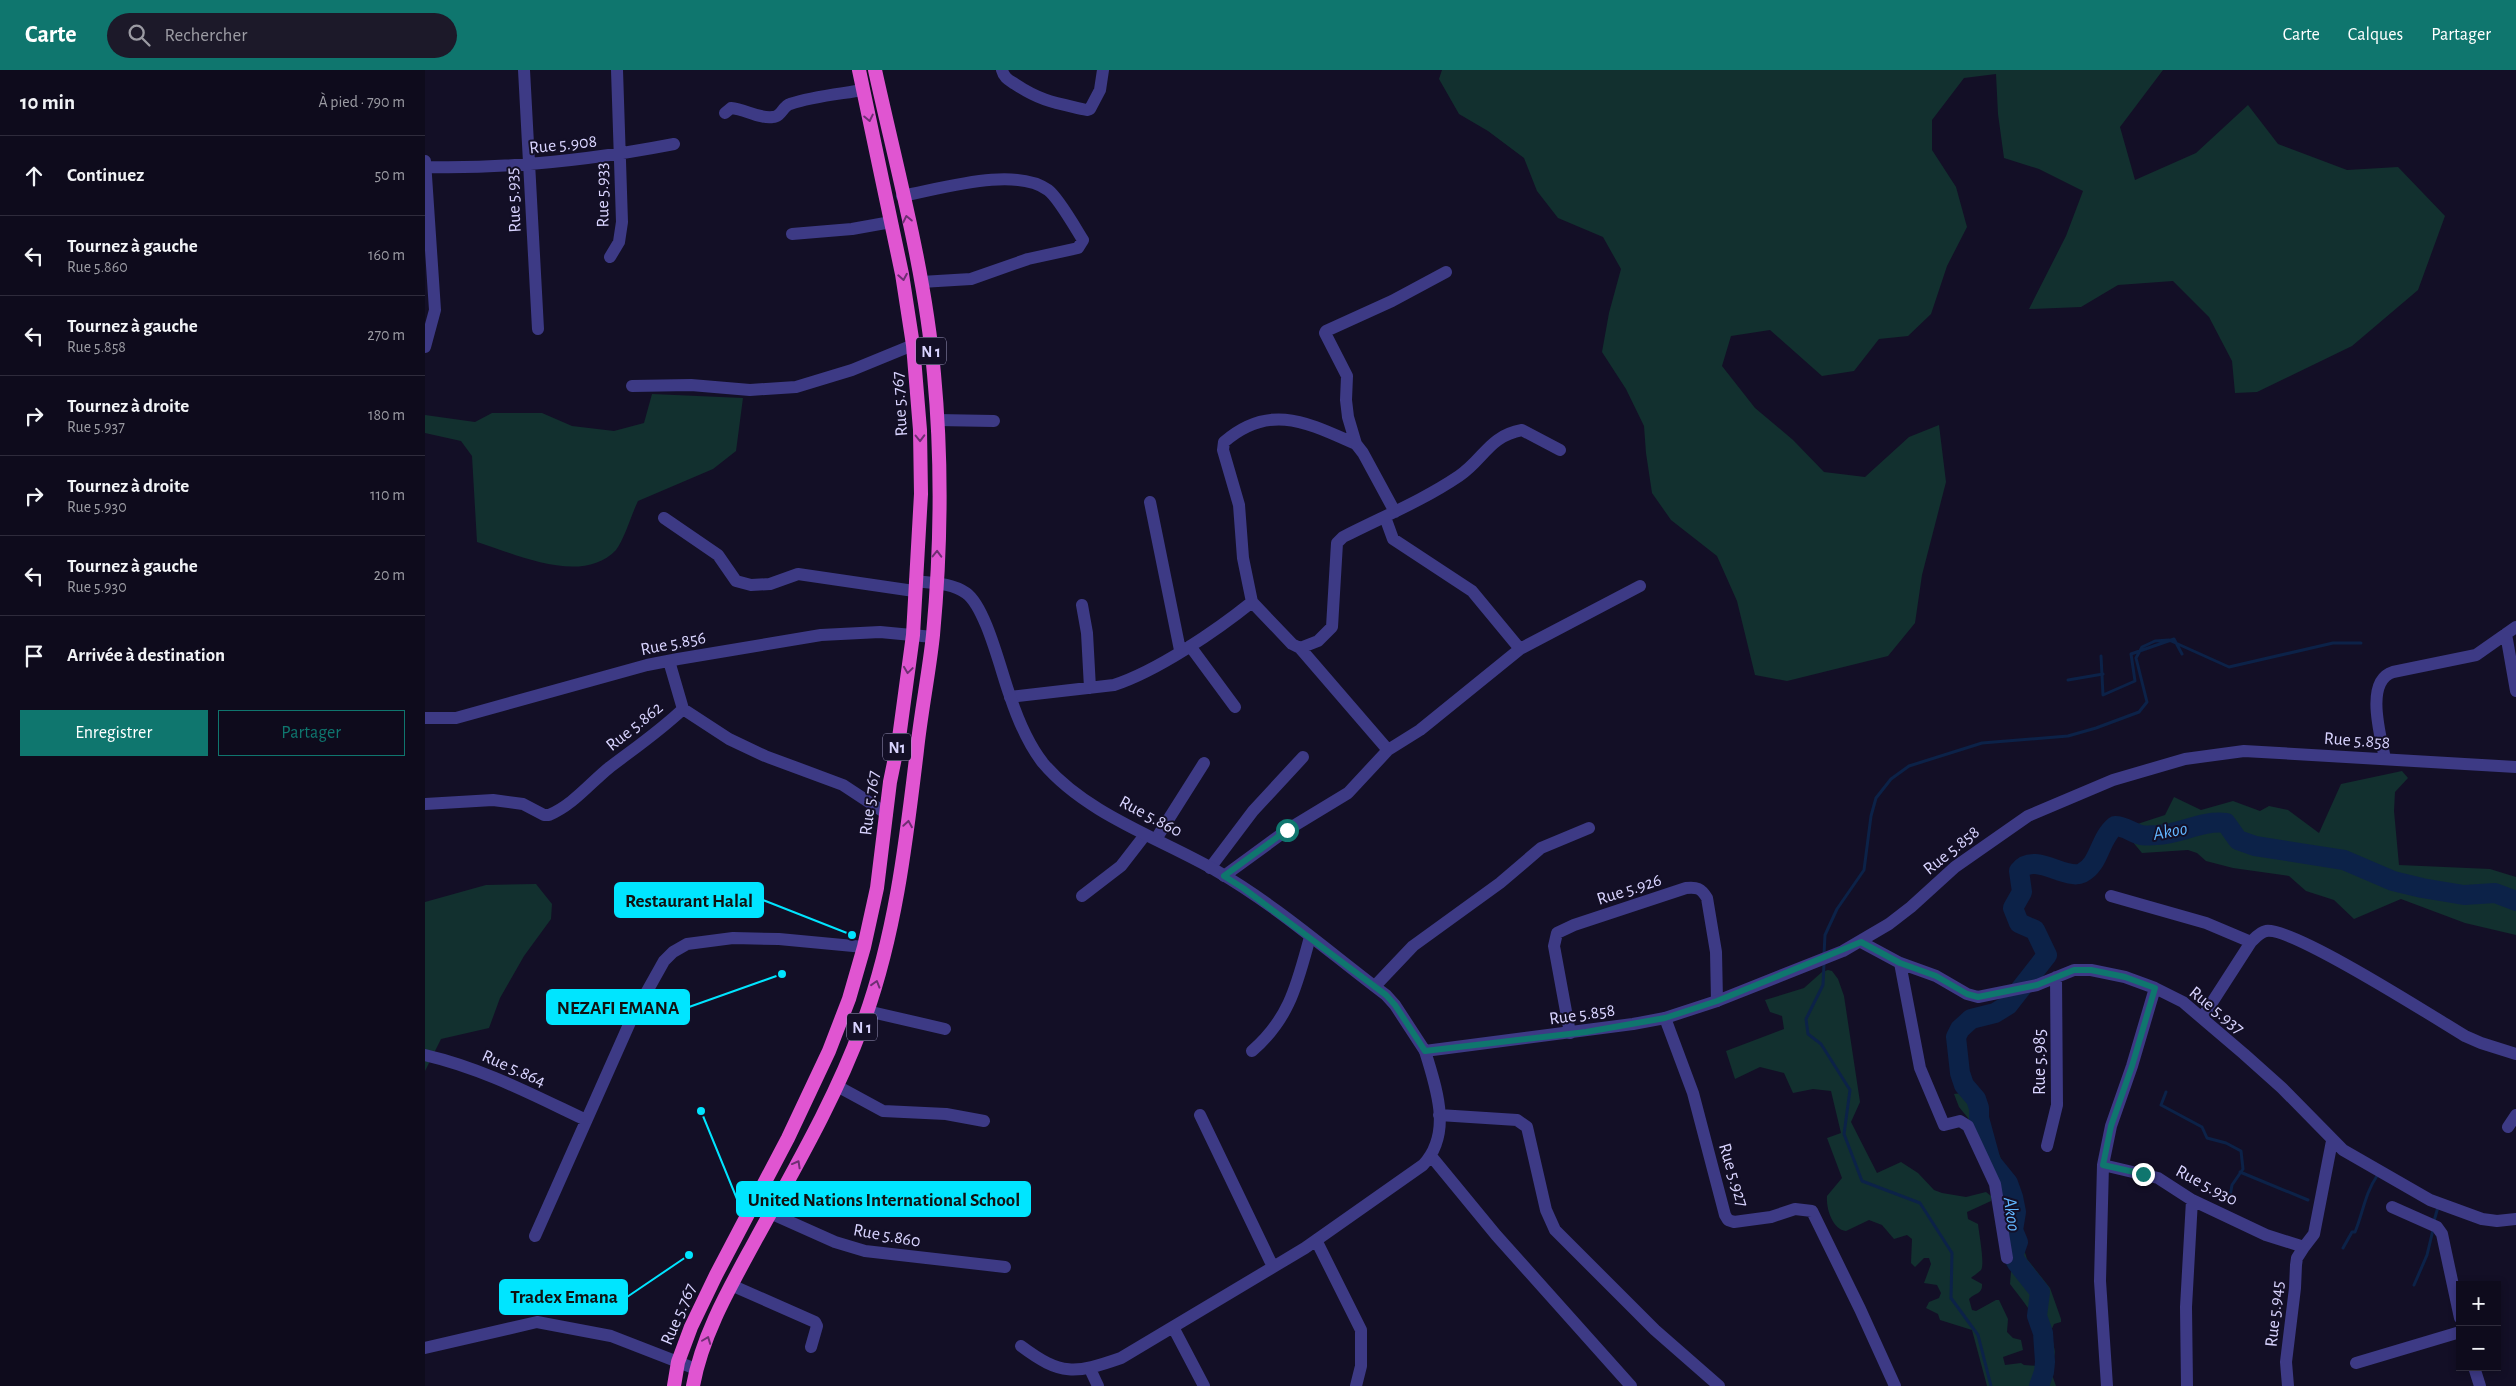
<!DOCTYPE html>
<html lang="fr">
<meta charset="utf-8">
<style>
body{margin:0;font-family:"Alegreya Sans",sans-serif;background:#1c1929;color:#f1f3f6}
.controls{position:absolute;right:15px;bottom:15px;display:grid;overflow:hidden;border-radius:0px;box-shadow:0 2px 8px #0003}
.controls button{width:45px;height:45px;display:grid;place-items:center;padding:0;border:0;border-bottom:1px solid #2e2b3b;background:#0e0b1c;color:#f1f3f6;font:25px sans-serif}
.stop{position:absolute;width:15px;height:15px;margin:-11px;border:4px solid #0f766e;border-radius:50%;background:#fff}
.stop.end{background:#0f766e;border-color:#fff;box-shadow:0 1px 5px #0008}
.list{margin:0;padding:0;list-style:none}
h2{display:flex;justify-content:space-between;align-items:center;height:65px;margin:0;padding:0 20px;font-size:21px}
h2 small{font-size:16px;font-weight:400;color:#9b9ba3}
.list li{display:grid;grid-template-columns:32px 1fr auto;gap:15px;align-items:center;box-sizing:border-box;height:80px;padding:0 20px;border-top:1px solid #2e2b3b}
.list b{display:block;font-size:19px;white-space:nowrap}
.list p{margin:0;font-size:16px;white-space:nowrap;color:#9b9ba3}
.list em{font-size:16px;font-style:normal;color:#9b9ba3}
.actions{display:flex;gap:10px;padding:15px 20px}
.actions a{flex:1;padding:11px 0;border:1px solid #0f766e;border-radius:0px;text-align:center;font-size:18px;color:#0f766e}
.actions .main{background:#0f766e;color:#fff}
.icon{flex:none;width:28px;height:28px;fill:none;stroke:currentColor;stroke-width:2;stroke-linecap:round;stroke-linejoin:round}
.map{position:relative;flex:none;width:2091px;height:1316px;overflow:hidden}
header{display:flex;align-items:center;gap:30px;box-sizing:border-box;height:70px;padding:0 25px;background:#0f766e;color:#fff}
header strong{font-size:24px}
nav{display:flex;gap:28px;margin-inline-start:auto;font-size:18px}
.search{width:350px;height:45px;background:#1c1929;display:flex;align-items:center;gap:12px;box-sizing:border-box;padding:0 18px;border-radius:28px;color:#9b9ba3;font-size:19px}
main{display:flex}
aside{flex:1;background:#0e0b1c}
.map>svg:first-child{display:block}
.green{fill:#12302f}
.lines{fill:none;stroke-linecap:round;stroke-linejoin:round}
.stream{stroke:#0c2248;stroke-width:3}
.river{stroke:#0c2248;stroke-width:20}
.minor{stroke:#3d3a85;stroke-width:12}
.tertiary{stroke:#3d3a85;stroke-width:12}
.trunk{stroke:#e055d1;stroke-width:14}
.oneway{stroke:#6f2e73}
.route{stroke:#0f766e;stroke-width:6}
.labels{text-anchor:middle;stroke-width:4;stroke-linejoin:round;paint-order:stroke}
.shield{fill:#130f26;stroke:#9e99be;stroke-width:1}
.shield-label{font-size:16px;font-weight:bold;fill:#d9d4ff}
.street-label{font-size:18px;fill:#d9d4ff;stroke:#130f26}
.water-label{font-size:19px;font-style:italic;fill:#62b6ff;stroke:#130f26}
.leader{fill:none;stroke:#00e5ff;stroke-width:2}
.callout-dot{fill:#00e5ff;stroke:#130f26;stroke-width:2}
.callout{fill:#00e5ff;stroke:#00e5ff;stroke-width:2}
.callout-label{font-size:19px;text-anchor:middle;font-weight:bold;fill:#111}
</style>
<header>
<strong>Carte</strong>
<div class="search"><svg class="icon" aria-label="search" viewBox="0 0 24 24"><circle cx="10" cy="10" r="6"/><path d="M15 15l6 6"/></svg>Rechercher</div>
<nav><a>Carte</a><a>Calques</a><a>Partager</a></nav>
</header>
<main>
<aside>
<h2>10 min<small>À pied · 790 m</small></h2>
<ul class="list">
<li><svg class="icon" aria-label="ahead" viewBox="0 0 24 24"><path d="M12 20V5M6 11l6-6 6 6"/></svg><div><b>Continuez</b></div><em>50 m</em></li>
<li><svg class="icon" aria-label="left" viewBox="0 0 24 24"><path d="M17 20v-9H6M10 6l-5 5 5 5"/></svg><div><b>Tournez à gauche</b><p>Rue 5.860</p></div><em>160 m</em></li>
<li><svg class="icon" aria-label="left" viewBox="0 0 24 24"><path d="M17 20v-9H6M10 6l-5 5 5 5"/></svg><div><b>Tournez à gauche</b><p>Rue 5.858</p></div><em>270 m</em></li>
<li><svg class="icon" aria-label="right" viewBox="0 0 24 24"><path d="M7 20v-9h11M14 6l5 5-5 5"/></svg><div><b>Tournez à droite</b><p>Rue 5.937</p></div><em>180 m</em></li>
<li><svg class="icon" aria-label="right" viewBox="0 0 24 24"><path d="M7 20v-9h11M14 6l5 5-5 5"/></svg><div><b>Tournez à droite</b><p>Rue 5.930</p></div><em>110 m</em></li>
<li><svg class="icon" aria-label="left" viewBox="0 0 24 24"><path d="M17 20v-9H6M10 6l-5 5 5 5"/></svg><div><b>Tournez à gauche</b><p>Rue 5.930</p></div><em>20 m</em></li>
<li><svg class="icon" aria-label="arrive" viewBox="0 0 24 24"><path d="M6 21V4h12l-3 4 3 4H6"/></svg><div><b>Arrivée à destination</b></div></li>
</ul>
<div class="actions"><a class="main">Enregistrer</a><a>Partager</a></div>
</aside>
<div class="map">
<svg width="2091" height="1316" viewBox="0 0 2091 1316">
<rect width="100%" height="100%" fill="#130f26"/>
<!-- green -->
<path class="green" d="M 1017,0 L 1738,0 L 1695,57 L 1710,110 L 1771,83 L 1823,35 L 1853,74 L 1922,100 L 1973,97 L 2020,146 L 1993,220 L 1927,276 L 1832,322 L 1810,323 L 1807,291 L 1784,247 L 1748,211 L 1693,215 L 1656,237 L 1604,239 L 1641,166 L 1658,121 L 1614,99 L 1579,88 L 1573,44 L 1571,4 L 1539,8 L 1507,50 L 1507,80 L 1531,117 L 1542,157 L 1522,196 L 1506,244 L 1483,266 L 1454,269 L 1429,301 L 1397,306 L 1345,260 L 1306,266 L 1297,296 L 1330,338 L 1368,370 L 1399,402 L 1440,407 L 1484,367 L 1514,355 L 1521,412 L 1497,505 L 1490,553 L 1463,586 L 1362,611 L 1330,605 L 1312,531 L 1292,486 L 1246,450 L 1227,423 L 1221,383 L 1219,356 L 1201,319 L 1177,282 L 1184,243 L 1196,199 L 1178,167 L 1133,148 L 1112,121 L 1099,88 L 1063,61 L 1034,44 L 1014,9 Z
M 227,324 L 318,328 L 311,381 L 288,399 L 213,431 C 207,443 199,470 191,480 C 157,516 91,484 52,472 L 47,386 L 36,371 L 0,363 L 0,345 L 50,352 L 67,343 L 117,343 L 147,356 L 189,361 L 219,353 Z
M 1977,701 L 1983,708 L 1970,722 L 1969,741 L 1974,795 L 2065,799 L 2091,807 L 2091,865 L 2040,853 L 1976,829 L 1929,849 L 1909,830 L 1881,821 L 1864,806 L 1808,798 L 1781,791 L 1772,783 L 1763,780 L 1717,783 L 1697,759 L 1740,745 L 1749,727 L 1776,740 L 1808,731 L 1835,741 L 1844,736 L 1863,740 L 1894,763 L 1916,714 Z
M 111,814 L 127,834 L 126,849 L 99,886 L 75,928 L 64,958 L 16,969 L 0,1001 L 0,832 L 61,815 Z
M 1403,900 L 1407,901 L 1413,909 L 1419,926 L 1435,1032 L 1426,1052 L 1452,1103 L 1476,1092 L 1493,1103 L 1509,1120 L 1517,1123 L 1541,1127 L 1561,1122 L 1566,1126 L 1566,1131 L 1542,1142 L 1543,1149 L 1553,1154 C 1554,1164 1560,1194 1556,1200 C 1553,1203 1548,1206 1546,1208 L 1557,1214 C 1558,1224 1550,1223 1544,1229 L 1547,1240 L 1551,1241 L 1571,1230 L 1574,1230 L 1583,1249 L 1582,1262 L 1588,1268 L 1596,1270 L 1598,1280 L 1578,1287 L 1580,1295 L 1596,1293 L 1599,1295 L 1613,1296 C 1619,1253 1609,1246 1585,1214 L 1587,1189 L 1582,1154 L 1586,1141 L 1584,1132 L 1565,1103 L 1543,1048 L 1534,1037 L 1529,1024 L 1537,1023 L 1562,1059 L 1588,1114 L 1592,1126 L 1595,1167 L 1602,1189 L 1625,1218 L 1636,1249 L 1636,1252 L 1629,1254 L 1626,1261 L 1630,1282 L 1626,1302 L 1631,1316 L 1562,1316 L 1547,1260 L 1515,1250 L 1513,1244 L 1501,1238 L 1504,1232 L 1514,1228 L 1516,1223 L 1512,1215 L 1499,1213 L 1506,1194 L 1504,1188 L 1499,1188 L 1490,1197 L 1486,1193 L 1487,1169 L 1482,1165 L 1469,1169 L 1457,1155 L 1444,1150 L 1421,1161 C 1407,1159 1401,1138 1402,1126 L 1417,1108 L 1402,1068 L 1416,1063 L 1406,1021 L 1388,1019 L 1368,1023 L 1359,1003 L 1335,997 L 1310,1009 L 1301,981 L 1359,959 L 1357,946 L 1345,942 L 1340,930 L 1379,918 L 1397,902 Z"/>
<g class="lines">
<!-- stream -->
<path class="stream" d="M 1676,586 L 1678,625 L 1710,611 L 1706,584 L 1749,569 L 1757,584
M 1643,610 L 1678,604
M 1399,884 L 1400,865 L 1412,839 L 1439,800 L 1446,746 L 1451,728 L 1466,709 L 1484,696 L 1557,673 L 1643,666 L 1671,658 L 1714,642 L 1722,632 L 1711,588 L 1717,577 L 1730,571 L 1744,570 L 1804,597 L 1908,573 L 1936,573
M 1399,893 L 1398,915 L 1381,949 L 1383,964 L 1396,974 L 1425,1020 L 1419,1064 L 1437,1111 L 1495,1133 L 1527,1183 L 1526,1228 L 1553,1265 L 1566,1316
M 1741,1022 L 1736,1035 L 1777,1057 L 1782,1068 L 1801,1073 L 1816,1081 L 1818,1099 L 1807,1115 L 1804,1132
M 1815,1102 L 1883,1130
M 2009,1151 L 2013,1137
M 1918,1178 L 1927,1162 L 1930,1162 C 1938,1143 1940,1123 1952,1106
M 1989,1215 L 2002,1185 L 2008,1160"/>
<!-- river -->
<path class="river" d="M 1614,1316 L 1619,1302 L 1620,1292 L 1618,1263 L 1612,1246 L 1615,1222 L 1592,1193 L 1588,1186 L 1593,1172 L 1588,1160 L 1591,1142 L 1588,1127 L 1583,1113 L 1566,1092 L 1554,1048 L 1554,1038 L 1551,1029 L 1539,1015 L 1535,1003 L 1531,967 L 1535,959 L 1546,949 L 1570,943 L 1583,935 L 1622,885 L 1610,860 L 1594,853 L 1588,838 L 1597,822 L 1594,801 C 1609,781 1641,811 1657,803 C 1675,794 1674,769 1690,756 C 1700,756 1707,763 1716,765 C 1720,766 1727,765 1732,765 C 1756,764 1776,750 1801,753 L 1813,770 L 1830,776 L 1919,790 L 1968,811 L 1997,818 L 2039,825 L 2070,823 L 2091,831"/>
<!-- minor -->
<path class="minor" d="M 99,0 L 113,259
M 577,0 C 579,8 584,10 590,14 C 617,32 632,33 662,40 L 665,39 L 675,20 L 678,0
M 300,43 L 306,38 C 320,39 334,49 348,47 C 356,47 358,36 365,34 C 388,26 415,24 438,20
M 1,97 C 85,99 166,90 249,74
M 477,126 C 516,119 589,96 623,120 C 633,127 651,159 658,170 L 653,178 L 603,189 L 546,209 L 496,212
M 367,164 L 427,159 L 466,152
M 185,187 L 194,172 L 197,152 L 192,0
M 0,277 L 10,240 L 0,91
M 207,316 L 266,315 L 325,320 L 371,317 L 427,300 L 488,275
M 512,350 L 569,351
M 725,432 L 755,580
M 970,442 L 938,383 L 931,374 L 923,347 L 921,330 L 922,306 L 900,263 L 901,261 L 967,231 L 1021,202
M 960,447 L 968,469 L 1047,521 L 1095,579
M 239,448 L 293,485 L 311,511 L 326,515 L 345,514 L 373,504 L 489,521
M 827,532 L 818,488 L 814,435 L 798,380 L 799,372 C 845,332 883,353 931,374
M 657,535 L 662,563 L 665,618
M 2081,564 L 2091,621
M 765,576 L 810,637
M 875,578 L 963,680
M 244,591 L 258,639
M 585,627 L 689,615 C 732,601 791,561 827,532 L 867,574 L 875,578 L 893,571 L 907,557 L 912,473 L 918,467 C 957,447 997,431 1034,406 C 1059,389 1064,366 1097,360 L 1135,380
M 0,648 L 31,648 L 222,595 L 253,589 L 396,565 L 455,562 L 508,567
M 1960,689 C 1956,667 1939,611 1968,602 L 2051,585 L 2091,557
M 0,734 L 68,730 L 98,734 L 119,745 L 124,745 C 148,735 165,713 185,697 C 210,678 235,661 258,639 L 304,669 L 340,686 L 418,715 L 462,744
M 731,769 L 779,693
M 785,798 L 828,741 L 878,687
M 799,806 L 862,760 L 923,723 L 963,680 L 995,660 L 1095,579 L 1215,516
M 657,826 L 696,796 L 720,765
M 1686,826 L 1781,853 L 1826,872
M 1436,872 L 1475,893 L 1511,906 L 1542,924 L 1553,927 L 1612,915 L 1649,900 L 1666,900 L 1700,907 L 1730,918 L 1758,932 L 1819,984 L 1857,1018 L 1918,1080 L 2005,1130 L 2057,1149 L 2072,1151 L 2091,1149
M 1475,893 L 1495,998 L 1519,1055 L 1535,1051 L 1543,1056 L 1570,1114 L 1582,1188
M 950,916 L 988,876 L 1075,813 L 1116,778 L 1164,758
M 1730,918 L 1707,996 L 1686,1056 L 1678,1095 L 1733,1108 L 1767,1130 L 1841,1165 L 1879,1177 L 1889,1164 L 1907,1071
M 442,941 L 520,959
M 1240,948 L 1268,1023 L 1300,1145 L 1303,1150 L 1309,1152 L 1346,1147 L 1370,1139 L 1387,1141 L 1435,1239 L 1470,1316
M 1777,948 L 1826,872 C 1830,868 1835,862 1841,861 C 1867,856 2010,948 2040,966 L 2056,973 L 2091,984
M 1145,963 L 1129,876 L 1132,863 L 1149,855 L 1261,818 C 1272,817 1276,818 1282,828 L 1291,882 L 1292,931
M 827,981 C 865,948 872,914 885,867
M 0,985 C 57,998 108,1025 161,1050
M 412,1016 L 458,1041 L 521,1044 L 559,1051
M 775,1045 L 848,1197
M 1014,1045 L 1092,1050 L 1102,1057 L 1121,1140 L 1130,1160 L 1230,1260 L 1294,1316
M 2083,1057 L 2091,1045
M 1622,1076 L 1632,1035 L 1631,907
M 1006,1086 L 1071,1165 L 1206,1316
M 1678,1095 L 1675,1211 L 1682,1316
M 1967,1137 L 2012,1157 L 2017,1164 L 2035,1248
M 345,1143 L 410,1172 L 440,1181 L 580,1197
M 110,1166 L 206,950 L 239,891 L 248,882 L 262,874 L 308,868 L 354,869 L 439,877
M 891,1170 L 936,1260 L 936,1296 L 931,1316
M 306,1215 L 390,1252 L 392,1256 L 386,1277
M 748,1257 L 779,1316
M 596,1276 C 636,1306 650,1304 696,1288 L 880,1178 L 998,1095 C 1028,1063 1011,1018 1000,981
M 0,1278 L 112,1252 L 186,1266 L 271,1299
M 1931,1293 L 2035,1262
M 2049,1297 L 2055,1316
M 665,1299 L 673,1316
M 1762,1316 L 1761,1237 L 1767,1130
M 1863,1316 L 1861,1292 L 1870,1218 L 1871,1195 L 1872,1188 L 1879,1177"/>
<!-- tertiary -->
<path class="tertiary" d="M 490,511 C 507,513 527,513 541,523 C 561,537 576,602 585,626 C 593,650 603,674 618,693 C 661,744 734,768 790,800 C 851,835 905,883 961,925 L 970,935 L 1000,981 L 1208,954 L 1240,948 L 1292,931 L 1418,881 L 1464,854 L 1486,837 L 1530,797 L 1603,746 L 1688,710 L 1760,689 L 1819,681 L 2091,697"/>
<!-- trunk -->
<path class="trunk" d="M 249,1316 L 253,1292 L 266,1257 L 291,1205 L 363,1068 L 404,981 L 424,929 L 439,877 L 452,818 L 465,712 L 474,668 L 488,565 L 496,424 L 495,360 L 488,275 L 477,204 L 434,0
M 268,1316 C 277,1265 305,1217 330,1171 C 368,1101 409,1032 437,956 C 470,868 481,773 492,680 C 496,642 504,603 508,565 C 516,479 517,389 509,304 C 500,201 472,100 450,0"/>
</g>
<!-- one-way arrows -->
<defs><path id="oneway-chevron" d="M-2-3.5L2.5 0L-2 3.5" fill="none" stroke-width="1.6" stroke-linecap="round" stroke-linejoin="round" transform="scale(1.25)"/></defs>
<g class="oneway">
<use href="#oneway-chevron" transform="translate(444 48) rotate(78)"/>
<use href="#oneway-chevron" transform="translate(482 149) rotate(-102)"/>
<use href="#oneway-chevron" transform="translate(478 207) rotate(80)"/>
<use href="#oneway-chevron" transform="translate(495 368) rotate(89)"/>
<use href="#oneway-chevron" transform="translate(512 484) rotate(-89)"/>
<use href="#oneway-chevron" transform="translate(483 600) rotate(98)"/>
<use href="#oneway-chevron" transform="translate(483 754) rotate(-81)"/>
<use href="#oneway-chevron" transform="translate(451 914) rotate(-73)"/>
<use href="#oneway-chevron" transform="translate(372 1094) rotate(-61)"/>
<use href="#oneway-chevron" transform="translate(282 1270) rotate(-69)"/>
</g>
<g class="lines">
<!-- route -->
<path class="route" d="M 862,760 L 799,806 L 818,818 L 961,925 L 970,935 L 1000,981 L 1161,962 L 1240,948 L 1292,931 L 1436,872 L 1475,893 L 1511,906 L 1542,924 L 1553,927 L 1612,915 L 1649,900 L 1666,900 L 1700,907 L 1730,918 L 1707,996 L 1686,1056 L 1678,1095 L 1718,1104"/>
</g>
<g class="labels">
<!-- shield labels -->
<g class="shield">
<rect x="491" y="267.5" width="30" height="27" rx="4"/>
<rect x="458" y="663.5" width="28" height="27" rx="4"/>
<rect x="422" y="943.5" width="30" height="27" rx="4"/>
</g>
<g class="shield-label">
<text x="506" y="287">N 1</text>
<text x="472" y="683">N1</text>
<text x="437" y="963">N 1</text>
</g>
<!-- street labels -->
<g class="street-label">
<text transform="translate(138 74) rotate(-6)" y="6">Rue 5.908</text>
<text transform="translate(177 125) rotate(-91)" y="6">Rue 5.933</text>
<text transform="translate(88 130) rotate(-93)" y="6">Rue 5.935</text>
<text transform="translate(474 334) rotate(-94)" y="6">Rue 5.767</text>
<text transform="translate(248 573) rotate(-11)" y="6">Rue 5.856</text>
<text transform="translate(209 656) rotate(-39)" y="6">Rue 5.862</text>
<text transform="translate(1932 670) rotate(4)" y="6">Rue 5.858</text>
<text transform="translate(444 733) rotate(-83)" y="6">Rue 5.767</text>
<text transform="translate(726 746) rotate(28)" y="6">Rue 5.860</text>
<text transform="translate(1526 780) rotate(-39)" y="6">Rue 5.858</text>
<text transform="translate(1204 819) rotate(-18)" y="6">Rue 5.926</text>
<text transform="translate(1792 940) rotate(39)" y="6">Rue 5.937</text>
<text transform="translate(1157 944) rotate(-8)" y="6">Rue 5.858</text>
<text transform="translate(1614 992) rotate(-90)" y="6">Rue 5.985</text>
<text transform="translate(89 998) rotate(24)" y="6">Rue 5.864</text>
<text transform="translate(1309 1105) rotate(73)" y="6">Rue 5.927</text>
<text transform="translate(1782 1115) rotate(28)" y="6">Rue 5.930</text>
<text transform="translate(462 1165) rotate(10)" y="6">Rue 5.860</text>
<text transform="translate(253 1244) rotate(-67)" y="6">Rue 5.767</text>
<text transform="translate(1849 1244) rotate(-84)" y="6">Rue 5.945</text>
</g>
<!-- water labels -->
<g class="water-label">
<text transform="translate(1745 760) rotate(-10)" y="7">Akoo</text>
<text transform="translate(1588 1144) rotate(82)" y="7">Akoo</text>
</g>
</g>
<!-- callouts -->
<path class="leader" d="M427 865L338 830M357 904L264 937M276 1041L312 1129M264 1185L202 1227"/>
<g class="callout-dot">
<circle cx="427" cy="865" r="5"/>
<circle cx="357" cy="904" r="5"/>
<circle cx="276" cy="1041" r="5"/>
<circle cx="264" cy="1185" r="5"/>
</g>
<g class="callout">
<rect x="190" y="813" width="148" height="34" rx="5"/>
<rect x="122" y="920" width="142" height="34" rx="5"/>
<rect x="312" y="1112" width="293" height="34" rx="5"/>
<rect x="75" y="1210" width="127" height="34" rx="5"/>
</g>
<g class="callout-label">
<text x="264" y="837">Restaurant Halal</text>
<text x="193" y="944">NEZAFI EMANA</text>
<text x="459" y="1136">United Nations International School</text>
<text x="139" y="1233">Tradex Emana</text>
</g>
</svg>
<div class="controls">
<button>+</button>
<button>−</button>
</div>
<div class="stop" style="left:862px;top:760px"></div>
<div class="stop end" style="left:1718px;top:1104px"></div>
</div>
</main>
